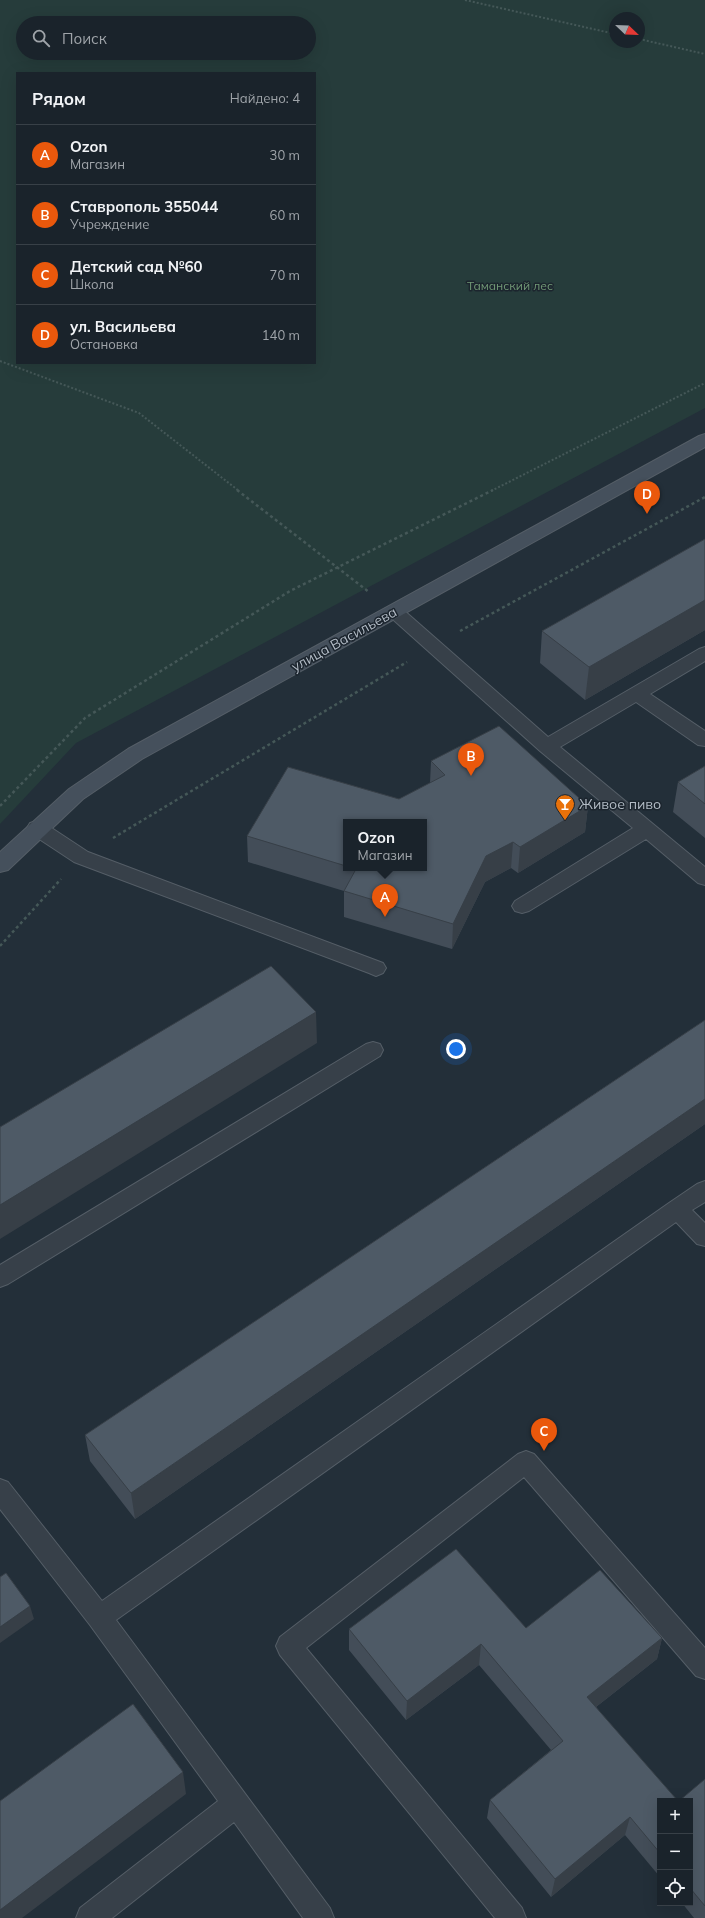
<!DOCTYPE html>
<html lang="ru">
<meta charset="utf-8">
<style>
body{margin:0;font-family:Mulish,sans-serif;background:#232b33;color:#f1f3f6}
.controls{position:absolute;right:12px;bottom:12px;display:grid;overflow:hidden;border-radius:0px;box-shadow:0 4px 16px #0002}
.controls button{width:36px;height:36px;display:grid;place-items:center;padding:0;border:0;border-bottom:1px solid #384047;background:#1a232b;color:#f1f3f6;font:20px sans-serif}
.compass{position:absolute;left:609px;top:12px;width:36px;height:36px;border-radius:50%;background:#1a232b;box-shadow:0 4px 16px #0002;rotate:113deg}
.you{position:absolute;left:456px;top:1049px;width:14px;height:14px;margin:-10px;border:3px solid #fff;border-radius:50%;background:#1a73e8;box-shadow:0 0 0 6px #1a73e833}
.badge{display:grid;place-items:center;width:26px;height:26px;border-radius:50%;background:#ea580c;color:#fff;font-size:13px;font-weight:700}
.pin{position:absolute;translate:-50% -33px;filter:drop-shadow(0 1px 2px #0008)}
.pin::after{content:'';position:absolute;top:21px;width:14px;height:12px;background:inherit;clip-path:polygon(0 0,100% 0,50% 100%)}
.popup{position:absolute;left:343px;top:819px;width:84px;height:52px;box-sizing:border-box;display:grid;place-content:center;border-radius:0px;background:#1a232b;filter:drop-shadow(0 1px 3px #0005);font-size:13px;white-space:nowrap;color:#9fa4a9}
.popup b{font-size:15px;color:#f1f3f6}
.popup::after{content:'';position:absolute;left:50%;top:100%;margin-left:-8px;border:8px solid transparent;border-top-color:#1a232b}
.list{margin:0;padding:0;list-style:none}
h2{display:flex;justify-content:space-between;align-items:center;height:52px;margin:0;padding:0 16px;font-size:17px}
h2 small{font-size:13px;font-weight:400;color:#9fa4a9}
.list li{display:grid;grid-template-columns:26px 1fr auto;gap:12px;align-items:center;box-sizing:border-box;height:60px;padding:0 16px;border-top:1px solid #384047}
.list b{display:block;font-size:15px;white-space:nowrap}
.list p{margin:0;font-size:13px;white-space:nowrap;color:#9fa4a9}
.list em{font-size:13px;font-style:normal;color:#9fa4a9}
.icon{flex:none;width:22px;height:22px;fill:none;stroke:currentColor;stroke-width:2;stroke-linecap:round;stroke-linejoin:round}
.map{position:relative;flex:none;width:705px;height:1918px;overflow:hidden}
.search{position:absolute;background:#1a232b;box-shadow:0 4px 16px #0002;left:16px;top:16px;width:300px;height:44px;display:flex;align-items:center;gap:10px;box-sizing:border-box;padding:0 14px;border-radius:22px;color:#9fa4a9;font-size:15px}
.panel{position:absolute;background:#1a232b;box-shadow:0 4px 16px #0002;left:16px;top:72px;width:300px;height:292px;border-radius:0px}
.map>svg:first-child{display:block}
.green{fill:#263c3b;fill-rule:evenodd}
.lines{fill:none;stroke-linecap:round;stroke-linejoin:round}
.lane-casing{stroke:#555e67;stroke-width:2}
.secondary-casing{stroke:#555e67;stroke-width:2}
.path-far1{stroke:#455858;stroke-width:2;stroke-dasharray:2 2;stroke-linecap:butt}
.path{stroke:#455858;stroke-width:2.5;stroke-dasharray:3 3;stroke-linecap:butt}
.lane{fill:#374049;fill-rule:evenodd}
.secondary{fill:#45505c;fill-rule:evenodd}
.wall{fill:#434d58;fill-rule:evenodd}
.shaded-wall{fill:#373f47}
.building{fill:#4e5a66;stroke:#373f47}
.labels{text-anchor:middle;stroke-width:3;stroke-linejoin:round;paint-order:stroke}
.far-park-label{font-size:12px;fill:#719976;stroke:#1c252e}
.street-label{font-size:14px;fill:#b2bbc5;stroke:#1c252e}
.poi-label{font-size:14px;fill:#b2bbc5;stroke:#1c252e;text-anchor:start}
</style>
<div class="map">
<svg width="705" height="1918" viewBox="0 0 705 1918">
<rect width="100%" height="100%" fill="#232f39"/>
<!-- green -->
<path class="green" d="M 0,0 L 705,0 L 705,408 L 76,743 L 0,824 ZM 615,18 L 639,18 L 639,42 L 615,42 ZM 23,23 L 309,23 L 309,53 L 23,53 ZM 17,73 L 315,73 L 315,363 L 17,363 Z"/>
<g class="lines">
<defs>
<path id="lane" d="M 394,605 L 400,607 L 548,737 L 699,649 L 705,647 L 705,661 L 650,694 L 705,731 L 705,746 L 698,745 L 636,702 L 560,747 L 705,867 L 705,885 L 698,883 L 646,839 L 529,911 L 522,913 L 515,911 L 512,906 L 515,901 L 633,828 L 540,751 L 388,615 L 385,611 L 388,607 Z
M 37,821 L 44,823 L 88,852 L 383,963 L 386,968 L 383,973 L 376,976 L 369,973 L 74,862 L 30,833 L 27,828 L 30,823 Z
M 373,1042 L 380,1044 L 383,1050 L 380,1056 L 8,1284 L 0,1287 L 0,1265 L 366,1044 Z
M 705,1181 L 705,1202 L 692,1210 L 705,1223 L 705,1246 L 697,1244 L 676,1222 L 116,1620 L 330,1908 L 334,1918 L 303,1918 L 234,1822 L 112,1918 L 76,1918 L 80,1908 L 218,1801 L 90,1625 L 0,1509 L 0,1479 L 8,1482 L 102,1601 L 669,1203 L 697,1184 Z
M 526,1451 L 534,1454 L 705,1648 L 705,1679 L 696,1676 L 524,1477 L 306,1648 L 522,1908 L 526,1918 L 495,1918 L 280,1655 L 276,1646 L 280,1637 L 518,1454 Z"/>
<path id="secondary" d="M 705,434 L 705,447 L 142,759 L 83,799 L 8,870 L 0,872 L 0,852 L 69,789 L 128,749 L 699,436 Z"/>
</defs>
<!-- lane casing -->
<use href="#lane" class="lane-casing"/>
<!-- secondary casing -->
<use href="#secondary" class="secondary-casing"/>
<!-- path-far1 -->
<path class="path-far1" d="M 465,0 L 615,34
M 639,39 L 705,54
M 0,361 L 139,413 L 239,491
M 491,491 L 705,383"/>
<!-- path -->
<path class="path" d="M 237,490 L 369,592
M 460,631 L 705,497
M 0,806 L 85,718 L 290,591 L 493,490
M 113,838 L 407,662
M 0,946 L 61,879"/>
<!-- lane -->
<use href="#lane" class="lane"/>
<!-- secondary -->
<use href="#secondary" class="secondary"/>
</g>
<!-- wall -->
<path class="wall" d="M 705,539 L 705,630 L 585,700 L 540,663 L 542,631 Z
M 431,761 L 588,806 L 585,832 L 518,873 L 511,868 L 485,882 L 452,949 L 344,917 L 344,891 L 248,862 L 247,836 L 399,799 L 430,783 ZM 346,822 L 424,868 L 346,868 Z
M 705,766 L 705,838 L 673,812 L 678,782 Z
M 705,1020 L 705,1124 L 135,1519 L 90,1461 L 85,1435 Z
M 526,1628 L 662,1638 L 657,1659 L 596,1707 L 660,1801 L 660,1877 L 625,1835 L 551,1897 L 487,1818 L 490,1800 L 551,1750 L 479,1665 L 406,1720 L 349,1650 L 349,1629 Z
M 705,1779 L 705,1918 L 694,1918 L 682,1903 L 690,1903 L 690,1801 Z"/>
<!-- shaded-wall -->
<path class="shaded-wall" d="M 705,600 L 705,630 L 585,700 L 589,667 Z
M 588,806 L 585,832 L 518,873 L 520,847 Z
M 513,842 L 511,868 L 485,882 L 452,949 L 453,924 L 486,856 Z
M 316,1012 L 317,1043 L 0,1239 L 0,1205 Z
M 705,1099 L 705,1124 L 135,1519 L 131,1493 Z
M 30,1606 L 34,1619 L 0,1643 L 0,1627 Z
M 662,1638 L 657,1659 L 583,1717 L 587,1697 Z
M 481,1644 L 479,1665 L 406,1720 L 407,1701 Z
M 183,1772 L 186,1794 L 22,1918 L 0,1918 L 0,1910 Z
M 630,1817 L 625,1835 L 551,1897 L 555,1879 Z"/>
<!-- building -->
<path class="building" d="M 705,539 L 705,600 L 589,667 L 542,631 Z
M 499,726 L 588,806 L 520,847 L 513,842 L 486,856 L 453,924 L 344,891 L 356,869 L 354,868 L 424,868 L 424,822 L 346,822 L 346,866 L 247,836 L 288,767 L 399,799 L 445,775 L 431,761 Z
M 705,766 L 705,804 L 678,782 Z
M 271,966 L 316,1012 L 0,1205 L 0,1127 Z
M 705,1020 L 705,1099 L 131,1493 L 85,1435 Z
M 456,1549 L 526,1628 L 600,1570 L 662,1638 L 587,1697 L 678,1801 L 660,1801 L 660,1853 L 630,1817 L 555,1879 L 490,1800 L 563,1741 L 481,1644 L 407,1701 L 349,1629 Z
M 6,1573 L 30,1606 L 0,1627 L 0,1577 Z
M 133,1704 L 183,1772 L 0,1910 L 0,1801 Z
M 705,1779 L 705,1906 L 690,1888 L 690,1801 L 679,1801 Z"/>
<!-- icons -->
<defs>
<symbol id="bar-pin" viewBox="-11 -11 22 30"><path d="M0 17L-7.5 6A9.5 9.5 0 1 1 7.5 6Z" fill="#e8710a" stroke="#1c252e"/><path d="M-6-5H6L.8 .8V4.5H3.5V6h-7V4.5H-.8V.8Z" fill="#fff"/></symbol>
</defs>
<g fill-rule="evenodd">
<use href="#bar-pin" x="554" y="793" width="22" height="30"/>
</g>
<g class="labels">
<!-- far-park labels -->
<g class="far-park-label">
<text x="510" y="290">Таманский лес</text>
</g>
<!-- street labels -->
<g class="street-label">
<text transform="translate(344 639) rotate(-29)" y="5">улица Васильева</text>
</g>
<!-- poi labels -->
<g class="poi-label">
<text x="579" y="809">Живое пиво</text>
</g>
</g>
</svg>
<div class="controls">
<button>+</button>
<button>−</button>
<button><svg class="icon" aria-label="locate" viewBox="0 0 24 24"><circle cx="12" cy="12" r="6"/><path d="M12 2v4M12 18v4M2 12h4M18 12h4"/></svg></button>
</div>
<svg class="compass" viewBox="-18 -18 36 36"><path d="M0-13l5 13h-10z" fill="#e53935"/><path d="M0 13l5-13h-10z" fill="#9fa4a9"/></svg>
<div class="you"></div>
<div class="pin badge" style="left:385px;top:917px">A</div>
<div class="popup"><b>Ozon</b>Магазин</div>
<div class="pin badge" style="left:471px;top:776px">B</div>
<div class="pin badge" style="left:544px;top:1451px">C</div>
<div class="pin badge" style="left:647px;top:514px">D</div>
<div class="search"><svg class="icon" aria-label="search" viewBox="0 0 24 24"><circle cx="10" cy="10" r="6"/><path d="M15 15l6 6"/></svg>Поиск</div>
<section class="panel">
<h2>Рядом<small>Найдено: 4</small></h2>
<ul class="list">
<li><span class="badge">A</span><div><b>Ozon</b><p>Магазин</p></div><em>30 m</em></li>
<li><span class="badge">B</span><div><b>Ставрополь 355044</b><p>Учреждение</p></div><em>60 m</em></li>
<li><span class="badge">C</span><div><b>Детский сад №60</b><p>Школа</p></div><em>70 m</em></li>
<li><span class="badge">D</span><div><b>ул. Васильева</b><p>Остановка</p></div><em>140 m</em></li>
</ul>
</section>
</div>
